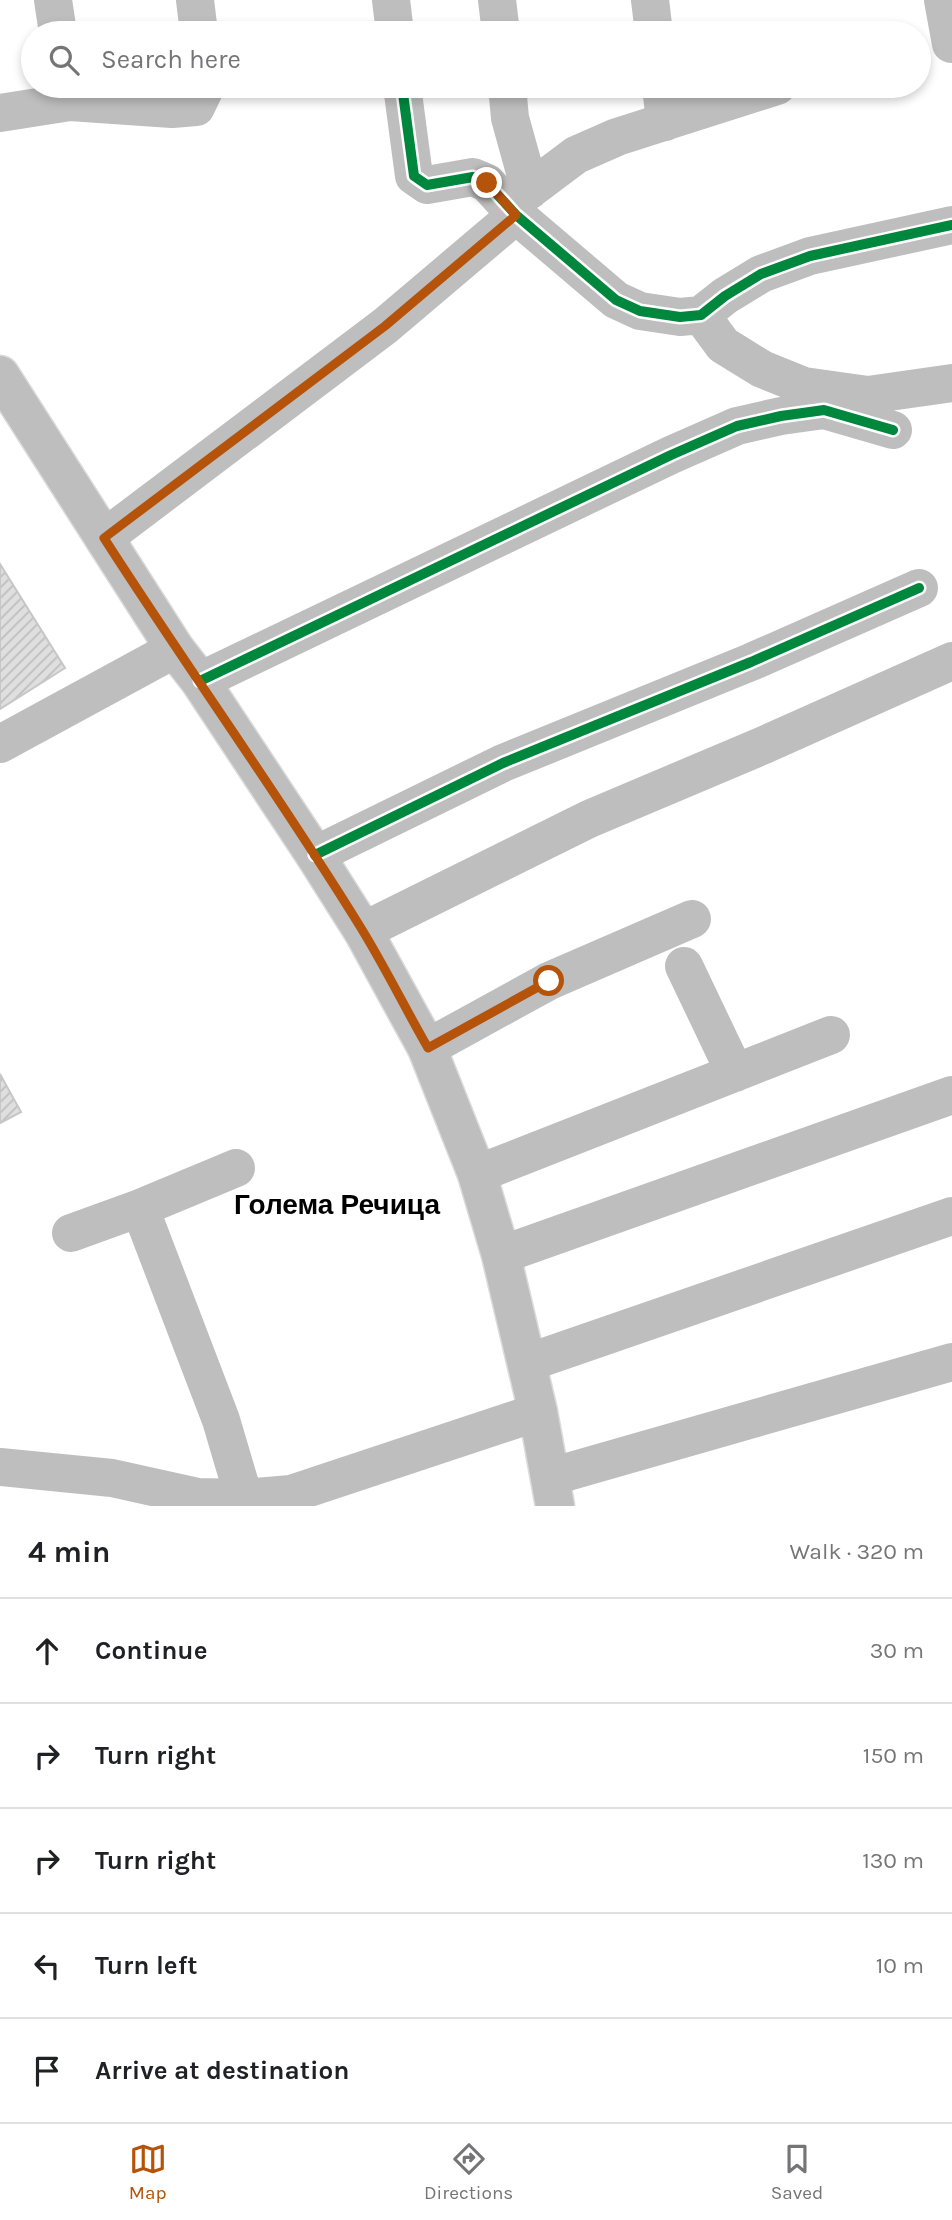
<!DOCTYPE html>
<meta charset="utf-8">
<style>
body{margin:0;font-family:Karla,sans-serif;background:#f2f2f2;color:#202124}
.stop{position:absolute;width:21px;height:21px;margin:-16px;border:5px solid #b45309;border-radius:50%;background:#fff}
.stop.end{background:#b45309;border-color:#fff;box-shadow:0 2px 7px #0008}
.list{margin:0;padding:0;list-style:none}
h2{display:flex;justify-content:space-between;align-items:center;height:91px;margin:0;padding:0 28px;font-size:30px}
h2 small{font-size:23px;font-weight:400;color:#757577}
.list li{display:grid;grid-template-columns:46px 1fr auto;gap:21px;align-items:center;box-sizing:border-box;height:105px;padding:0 28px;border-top:2px solid #e0e0e0}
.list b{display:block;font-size:26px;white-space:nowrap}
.list em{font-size:23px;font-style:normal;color:#757577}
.icon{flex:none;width:38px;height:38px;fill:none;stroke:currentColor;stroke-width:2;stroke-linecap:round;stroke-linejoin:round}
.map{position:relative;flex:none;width:952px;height:1506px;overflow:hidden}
.search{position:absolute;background:#fff;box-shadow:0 4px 10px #0003;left:21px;right:21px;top:21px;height:77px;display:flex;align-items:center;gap:18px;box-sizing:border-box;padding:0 24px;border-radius:38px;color:#757577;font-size:26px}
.sheet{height:616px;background:#fff}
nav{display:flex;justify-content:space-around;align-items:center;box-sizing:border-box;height:98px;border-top:2px solid #e0e0e0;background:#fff;font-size:19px;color:#757577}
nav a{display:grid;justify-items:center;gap:4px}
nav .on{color:#b45309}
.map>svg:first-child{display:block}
.building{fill:url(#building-hatch);stroke:#c7c7c7;stroke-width:2}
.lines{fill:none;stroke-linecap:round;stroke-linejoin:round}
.major-casing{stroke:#dbdbdb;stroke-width:41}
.minor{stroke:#bebebe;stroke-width:38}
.major{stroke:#bebebe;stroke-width:38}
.cycleway-casing{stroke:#fff;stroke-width:15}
.cycleway{stroke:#00873e;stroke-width:10}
.route{stroke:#b45309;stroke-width:9}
.labels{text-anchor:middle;stroke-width:6;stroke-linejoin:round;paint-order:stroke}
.quarter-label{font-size:28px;font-weight:bold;fill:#000;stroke:#fff}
</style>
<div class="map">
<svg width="952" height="1506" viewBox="0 0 952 1506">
<defs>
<pattern id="building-hatch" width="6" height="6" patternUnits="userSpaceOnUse" patternTransform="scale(1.75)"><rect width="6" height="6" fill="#dfdfdf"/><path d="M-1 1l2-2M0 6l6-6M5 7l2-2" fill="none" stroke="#bebebe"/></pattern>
</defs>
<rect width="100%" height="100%" fill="#fff"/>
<!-- building -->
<path class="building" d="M 0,564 L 65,668 L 0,709 Z
M 0,1074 L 21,1112 L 0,1123 Z"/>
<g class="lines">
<defs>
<path id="major" d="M 0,375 L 175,649 L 200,681 L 315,855 L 363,931 L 427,1048 L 477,1174 L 501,1255 L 538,1412 L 555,1506"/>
</defs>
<!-- major casing -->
<use href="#major" class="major-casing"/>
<!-- minor -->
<path class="minor" d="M 53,0 L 58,33
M 195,0 L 199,33
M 391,0 L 395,33
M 497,0 L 501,33
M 650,0 L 654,33
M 943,0 L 951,44
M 402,86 L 414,176 L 427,185 L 473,177 L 487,183 L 516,215 L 616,300 L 640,311 L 680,317 L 701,315 L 725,296 L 761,274 L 810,256 L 952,225
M 507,86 L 510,118 L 530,190
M 661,86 L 665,122
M 0,113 L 70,102 L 172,109 L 196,107 L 206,86
M 508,206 L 576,155 L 617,137 L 777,86
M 701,315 L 723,345 L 762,369 L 804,386 L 868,395 L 952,383
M 104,538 L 385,326 L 516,215
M 200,681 L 671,455 L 737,426 L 781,416 L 824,410 L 893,430
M 0,744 L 175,649
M 315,855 L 503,763 L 751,662 L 919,588
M 363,931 L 589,819 L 764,745 L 952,661
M 684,966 L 735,1073
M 427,1048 L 549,981 L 692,919
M 477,1174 L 831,1035
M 140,1208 L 221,1420 L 244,1498
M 71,1233 L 140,1208 L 236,1168
M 501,1255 L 952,1095
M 527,1363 L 952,1216
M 0,1467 L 112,1478 L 198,1497 L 244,1498 L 291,1494 L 538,1412
M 550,1477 L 952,1362"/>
<!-- major -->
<use href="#major" class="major"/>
<defs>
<path id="cycleway" d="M 402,86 L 414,176 L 427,185 L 473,177 L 487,183 L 516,215 L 616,300 L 640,311 L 680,317 L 701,315 L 725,296 L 761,274 L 810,256 L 952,225
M 200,681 L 671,455 L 737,426 L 781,416 L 824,410 L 893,430
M 315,855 L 503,763 L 751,662 L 919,588"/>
</defs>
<!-- cycleway casing -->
<use href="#cycleway" class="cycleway-casing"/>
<!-- cycleway -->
<use href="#cycleway" class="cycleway"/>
</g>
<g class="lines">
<!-- route -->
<path class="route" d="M 487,183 L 516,215 L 385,326 L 104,538 C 188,669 279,795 361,928 C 385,967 405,1008 428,1048 L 549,981"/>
</g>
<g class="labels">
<!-- quarter labels -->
<g class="quarter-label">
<text x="337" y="1214">Голема Речица</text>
</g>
</g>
</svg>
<div class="stop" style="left:549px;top:981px"></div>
<div class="stop end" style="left:487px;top:183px"></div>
<div class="search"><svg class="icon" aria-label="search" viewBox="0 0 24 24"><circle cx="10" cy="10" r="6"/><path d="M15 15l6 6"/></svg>Search here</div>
</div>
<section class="sheet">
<h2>4 min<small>Walk · 320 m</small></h2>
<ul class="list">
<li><svg class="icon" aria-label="ahead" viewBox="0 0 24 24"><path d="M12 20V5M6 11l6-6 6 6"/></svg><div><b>Continue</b></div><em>30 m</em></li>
<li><svg class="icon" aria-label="right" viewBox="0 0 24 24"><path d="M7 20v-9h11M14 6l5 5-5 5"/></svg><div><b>Turn right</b></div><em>150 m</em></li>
<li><svg class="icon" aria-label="right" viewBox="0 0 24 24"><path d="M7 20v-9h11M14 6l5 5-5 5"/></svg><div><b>Turn right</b></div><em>130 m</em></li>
<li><svg class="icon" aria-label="left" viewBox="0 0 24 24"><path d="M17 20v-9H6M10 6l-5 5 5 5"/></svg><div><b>Turn left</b></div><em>10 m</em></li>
<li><svg class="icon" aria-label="arrive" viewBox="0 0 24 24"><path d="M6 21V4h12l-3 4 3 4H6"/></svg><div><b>Arrive at destination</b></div></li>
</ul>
</section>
<nav>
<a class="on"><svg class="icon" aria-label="map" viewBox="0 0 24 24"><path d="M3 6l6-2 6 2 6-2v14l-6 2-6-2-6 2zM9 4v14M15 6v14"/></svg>Map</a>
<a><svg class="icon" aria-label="directions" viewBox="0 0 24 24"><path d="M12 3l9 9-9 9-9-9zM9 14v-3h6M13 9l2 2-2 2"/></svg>Directions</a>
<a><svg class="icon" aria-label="saved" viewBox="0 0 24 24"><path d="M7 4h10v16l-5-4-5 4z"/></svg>Saved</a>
</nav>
